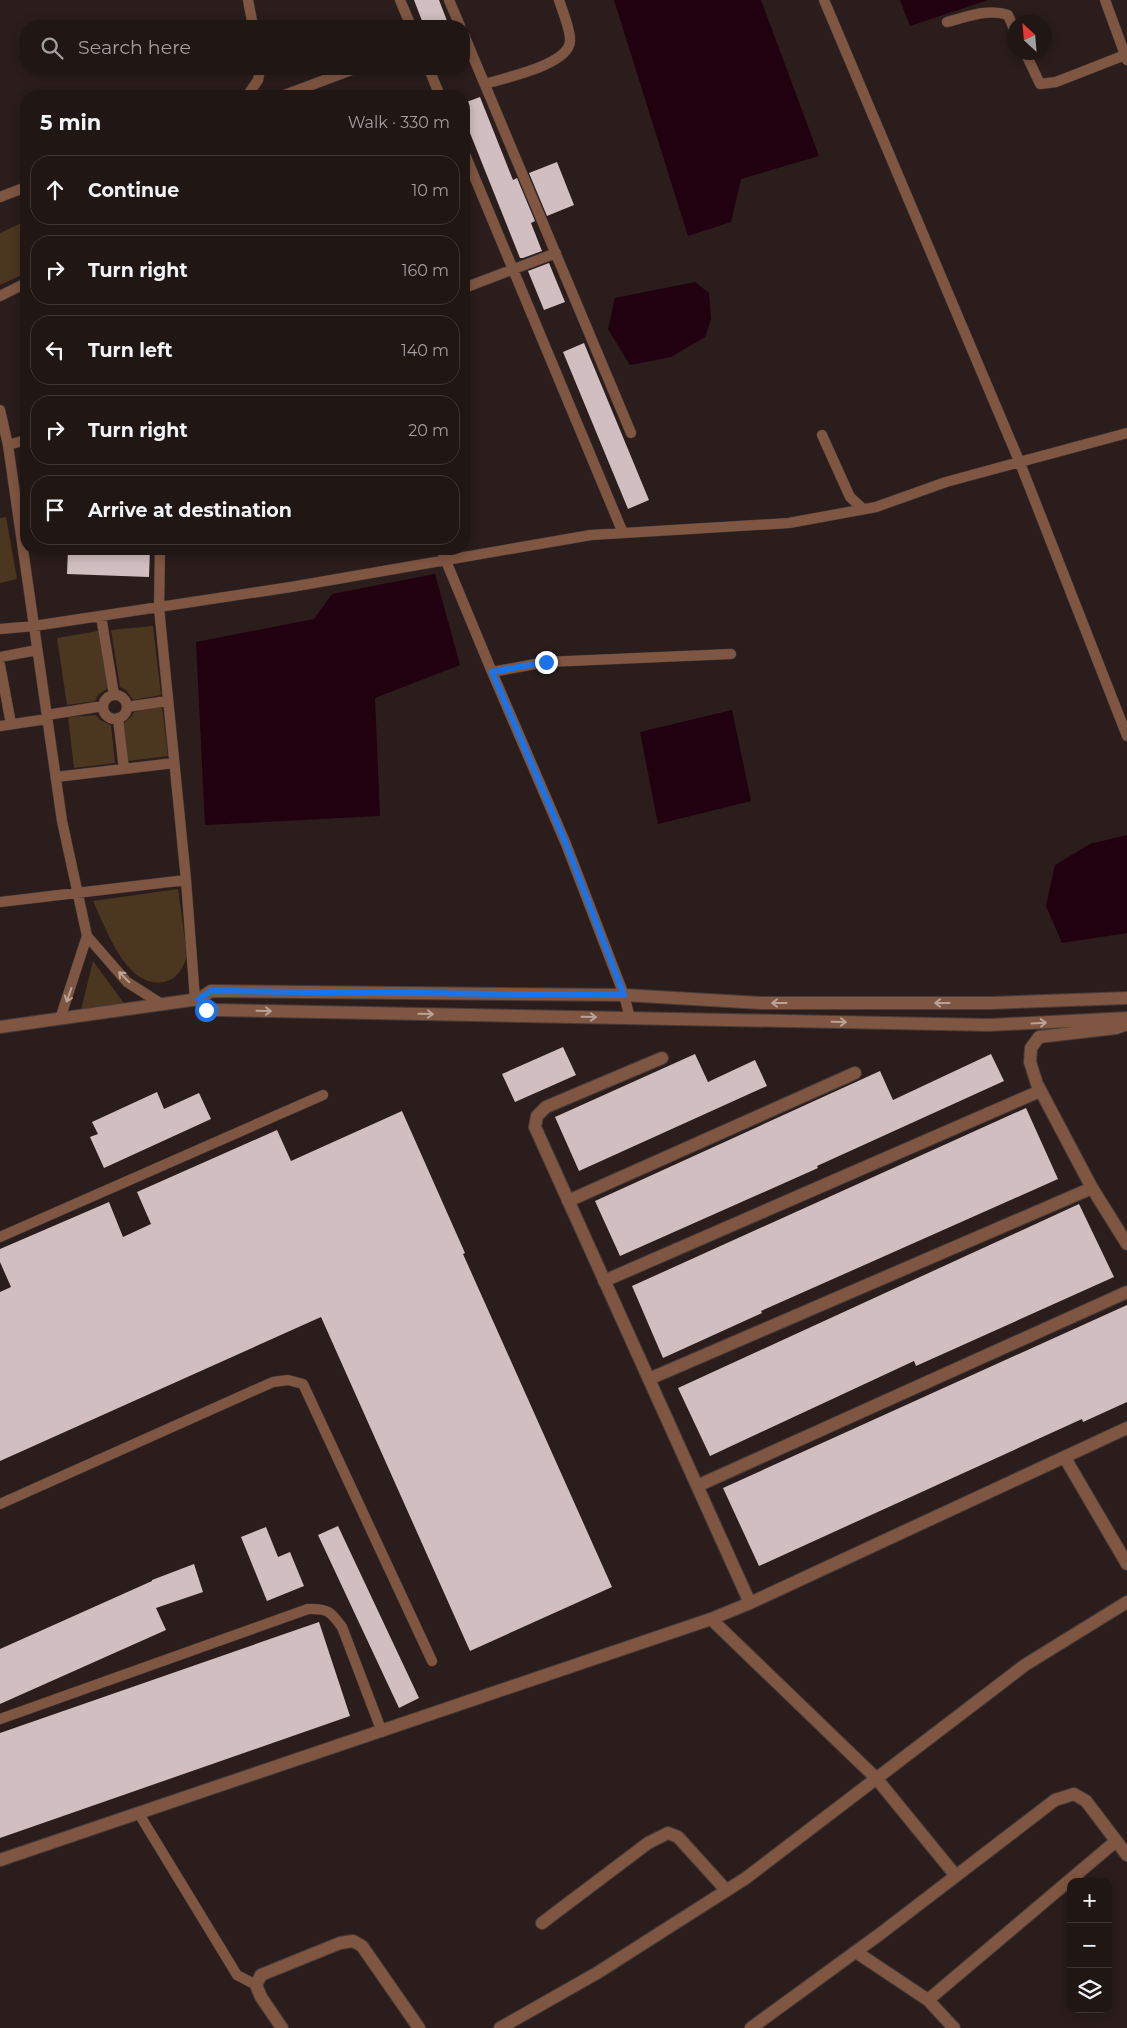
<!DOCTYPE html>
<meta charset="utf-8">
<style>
body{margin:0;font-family:Montserrat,sans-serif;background:#281f1d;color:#f1f3f6}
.controls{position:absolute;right:15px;bottom:15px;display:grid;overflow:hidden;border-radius:10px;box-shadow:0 2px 12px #0003}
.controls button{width:45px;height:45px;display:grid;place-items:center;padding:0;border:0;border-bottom:1px solid #3d3534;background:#201614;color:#f1f3f6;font:25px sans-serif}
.compass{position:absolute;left:1007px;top:15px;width:45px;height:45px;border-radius:50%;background:#201614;box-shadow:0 2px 12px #0003;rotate:334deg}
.stop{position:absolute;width:15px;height:15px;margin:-11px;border:4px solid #1a73e8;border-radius:50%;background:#fff}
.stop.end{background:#1a73e8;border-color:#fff;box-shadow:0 1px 5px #0008}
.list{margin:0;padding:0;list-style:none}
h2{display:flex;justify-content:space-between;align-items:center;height:65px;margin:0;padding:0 20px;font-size:21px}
h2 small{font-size:16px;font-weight:400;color:#a29fa0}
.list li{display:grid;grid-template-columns:32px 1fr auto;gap:15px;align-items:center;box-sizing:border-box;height:70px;margin:0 10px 10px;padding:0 10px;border:1px solid #3d3534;border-radius:20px}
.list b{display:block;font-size:19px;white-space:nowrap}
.list em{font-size:16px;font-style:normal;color:#a29fa0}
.icon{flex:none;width:28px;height:28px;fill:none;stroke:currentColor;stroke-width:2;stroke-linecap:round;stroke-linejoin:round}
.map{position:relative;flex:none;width:1127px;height:2028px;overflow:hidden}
.search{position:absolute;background:#201614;box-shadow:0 2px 12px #0003;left:20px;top:20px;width:450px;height:55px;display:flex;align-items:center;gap:12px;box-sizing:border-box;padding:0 18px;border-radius:20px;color:#a29fa0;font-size:19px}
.panel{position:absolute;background:#201614;box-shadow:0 2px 12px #0003;left:20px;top:90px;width:450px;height:465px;border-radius:20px}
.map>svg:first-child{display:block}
.green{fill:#4b361f}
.water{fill:#210010}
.building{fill:#d0bec0}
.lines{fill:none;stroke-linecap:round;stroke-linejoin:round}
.service-casing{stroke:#473a38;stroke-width:11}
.minor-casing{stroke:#473a38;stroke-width:14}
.service{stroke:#7e5641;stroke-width:10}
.minor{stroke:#7e5641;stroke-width:12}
.oneway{stroke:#bba297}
.route{stroke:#1a73e8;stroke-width:6}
</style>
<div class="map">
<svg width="1127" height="2028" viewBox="0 0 1127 2028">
<rect width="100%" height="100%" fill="#2a1d1b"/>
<!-- green -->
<path class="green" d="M 26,221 L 26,273 L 0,285 L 0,233 Z
M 6,517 L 17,579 L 0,583 L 0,518 Z
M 153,626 L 161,695 L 133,700 L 126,690 L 120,687 L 111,630 Z
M 98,631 L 108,688 L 98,695 L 95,701 L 67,705 L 57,638 Z
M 162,706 L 168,756 L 128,761 L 123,724 L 131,717 L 134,712 Z
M 96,715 L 100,720 L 111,725 L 115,763 L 74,768 L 68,717 Z
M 178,889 L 187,955 C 184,967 178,979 164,982 C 126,989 106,928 93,901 Z
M 93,961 L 126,1006 L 81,1010 Z"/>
<!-- water -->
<path class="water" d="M 614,0 L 761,0 L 819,156 L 741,179 L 731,222 L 688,236 Z
M 900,0 L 988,0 L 910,26 Z
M 695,282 L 709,293 L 711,319 L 705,337 L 671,357 L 630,365 L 608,329 L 615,298 Z
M 435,574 L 460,665 L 375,698 L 380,816 L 205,825 L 196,642 L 314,619 L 332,594 Z
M 732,710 L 751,801 L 658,824 L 640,732 Z
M 1127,835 L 1127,933 L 1062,943 L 1046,906 L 1055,865 L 1090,844 Z"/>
<!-- building -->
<path class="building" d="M 414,0 L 439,0 L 449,26 L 424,26 Z
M 480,97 L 513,180 L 517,178 L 535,221 L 531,223 L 542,251 L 523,258 L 520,258 L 464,118 L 464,103 Z
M 557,162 L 574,205 L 547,216 L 529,173 Z
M 549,263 L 565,302 L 544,310 L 528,271 Z
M 584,343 L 649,500 L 628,509 L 563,352 Z
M 68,549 L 150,549 L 149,577 L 67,574 Z
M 563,1047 L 576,1075 L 515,1102 L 502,1074 Z
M 695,1054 L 708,1082 L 755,1060 L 767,1086 L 579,1171 L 555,1117 Z
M 991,1054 L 1004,1081 L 817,1166 L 818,1168 L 620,1256 L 595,1201 L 880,1071 L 893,1100 Z
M 157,1092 L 164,1109 L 199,1093 L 211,1119 L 104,1168 L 90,1137 L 98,1134 L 92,1122 Z
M 1026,1108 L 1058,1179 L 761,1311 L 762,1313 L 663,1358 L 632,1286 Z
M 402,1111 L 465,1253 L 463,1254 L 612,1587 L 470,1651 L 321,1317 L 0,1461 L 0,1292 L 11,1287 L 0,1262 L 0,1249 L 109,1202 L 123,1237 L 151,1224 L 137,1192 L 277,1130 L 291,1161 Z
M 1079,1204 L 1114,1277 L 916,1366 L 914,1361 L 710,1456 L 678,1388 Z
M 1127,1305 L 1127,1402 L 1083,1422 L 1082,1419 L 759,1566 L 723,1488 Z
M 338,1526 L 419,1698 L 399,1708 L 318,1535 Z
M 266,1527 L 278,1557 L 290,1552 L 304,1586 L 267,1601 L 241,1537 Z
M 194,1564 L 203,1592 L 156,1608 L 166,1630 L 0,1704 L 0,1649 L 152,1581 L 152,1580 Z
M 319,1622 L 350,1716 L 0,1838 L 0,1733 Z"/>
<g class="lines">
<defs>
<path id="service" d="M 248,0 L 253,26
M 400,0 L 411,26
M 449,0 L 460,26
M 824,0 L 1020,463 L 1127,736
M 1105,0 L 1127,60
M 947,22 C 967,17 988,8 1008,15 L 1014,29
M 464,35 L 631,433
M 1025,52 L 1040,84 L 1056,82 L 1125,55
M 429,69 L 440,96
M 485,84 C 504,78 569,65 570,41 C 571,31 562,10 559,0
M 247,96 L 258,80 L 260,69
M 282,96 L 354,69
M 464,152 L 623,533
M 0,197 L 26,187
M 464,288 L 556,253
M 0,296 L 26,283
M 0,410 L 8,445 L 62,821 L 87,936 L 60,1019
M 822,435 L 850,497 L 863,509
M 8,445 L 26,440
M 160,549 L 159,608 L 186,880 L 195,999
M 441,549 L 492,672 L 566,844 L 624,995 L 630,1018
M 101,616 L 114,695
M 0,629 L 34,626 L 291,587 L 591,535 L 789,523 L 876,507 L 946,482 L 1127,433
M 0,657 L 37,650
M 0,665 L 11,724
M 492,672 L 546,662 L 731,654
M103 707a12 12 0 1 1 24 0a12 12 0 1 1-24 0Z
M 127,707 L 167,701
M 47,715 L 103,706
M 118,718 L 124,769
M 0,726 L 47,719
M 56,777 L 174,763
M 0,902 L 186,880
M 87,936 L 127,982 L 163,1005
M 0,1237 L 323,1095
M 0,1504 L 273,1382 L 288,1380 L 303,1384 L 432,1661
M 0,1719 L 308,1609 C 328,1608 331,1612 342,1627 L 382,1732
M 139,1814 L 237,1975 L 256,1985"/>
<path id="minor" d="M 199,999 L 206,1010 L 215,1010 L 990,1025 L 1127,1018
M 1127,1024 L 1116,1028 L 1039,1037 L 1031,1048 L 1030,1062 L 1037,1084 L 1092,1188 L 1127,1244
M 0,1027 L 199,999 L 211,991 L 624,995 L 761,1003 L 991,1003 L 1127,998
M 662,1058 L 546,1107 L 537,1116 L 535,1127 L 750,1603
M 568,1201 L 855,1073
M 604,1281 L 1040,1091
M 649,1379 L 1092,1188
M 1065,1458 L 1127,1564
M 697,1486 L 1127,1292
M 711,1619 L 876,1778 L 956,1876
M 0,1860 L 711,1619 L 750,1603 L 1127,1428
M 542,1923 L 648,1843 L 668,1833 L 678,1837 L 726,1890
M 856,1952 L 928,2000 L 954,2028
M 928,2000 L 1116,1841
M 282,2028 L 261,1997 L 256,1985 L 261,1975 L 340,1943 L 353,1941 L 362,1946 L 419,2028
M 500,2028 L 597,1973 L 746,1878 L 1025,1665 L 1127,1602
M 751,2028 L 880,1934 L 1055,1800 L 1074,1794 L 1086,1801 L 1127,1855"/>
</defs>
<!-- service casing -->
<use href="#service" class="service-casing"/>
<!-- minor casing -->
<use href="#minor" class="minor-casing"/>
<!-- service -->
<use href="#service" class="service"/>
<!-- minor -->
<use href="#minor" class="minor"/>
</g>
<!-- one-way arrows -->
<defs><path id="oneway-shaft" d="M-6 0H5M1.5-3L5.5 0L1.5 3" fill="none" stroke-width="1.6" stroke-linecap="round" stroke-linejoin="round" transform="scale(1.25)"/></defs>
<g class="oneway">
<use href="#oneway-shaft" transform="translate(124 977) rotate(-135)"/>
<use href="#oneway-shaft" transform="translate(69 995) rotate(109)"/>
<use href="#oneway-shaft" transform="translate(779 1003) rotate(180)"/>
<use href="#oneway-shaft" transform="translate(942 1003) rotate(180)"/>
<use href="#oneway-shaft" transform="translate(264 1011) rotate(1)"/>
<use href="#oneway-shaft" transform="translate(426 1014) rotate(1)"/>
<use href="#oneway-shaft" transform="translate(589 1017) rotate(1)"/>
<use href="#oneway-shaft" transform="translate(839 1022) rotate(1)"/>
<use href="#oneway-shaft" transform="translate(1039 1023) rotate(-3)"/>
</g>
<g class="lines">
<!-- route -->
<path class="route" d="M 206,1010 L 199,999 L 211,991 L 624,995 L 566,844 L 492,672 L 546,662"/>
</g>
</svg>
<div class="controls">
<button>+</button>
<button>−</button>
<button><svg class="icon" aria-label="layers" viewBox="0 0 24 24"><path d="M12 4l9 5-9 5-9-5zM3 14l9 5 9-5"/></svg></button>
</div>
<svg class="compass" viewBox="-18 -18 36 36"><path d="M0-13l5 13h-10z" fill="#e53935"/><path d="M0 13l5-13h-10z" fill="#a29fa0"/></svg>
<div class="stop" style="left:206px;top:1010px"></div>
<div class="stop end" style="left:546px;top:662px"></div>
<div class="search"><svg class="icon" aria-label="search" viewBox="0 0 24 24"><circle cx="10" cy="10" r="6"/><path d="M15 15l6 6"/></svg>Search here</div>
<section class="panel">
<h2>5 min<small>Walk · 330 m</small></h2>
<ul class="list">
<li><svg class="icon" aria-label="ahead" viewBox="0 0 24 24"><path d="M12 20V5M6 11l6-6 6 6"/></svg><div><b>Continue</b></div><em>10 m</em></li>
<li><svg class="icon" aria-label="right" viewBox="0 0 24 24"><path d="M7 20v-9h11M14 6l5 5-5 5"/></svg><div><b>Turn right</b></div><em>160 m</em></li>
<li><svg class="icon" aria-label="left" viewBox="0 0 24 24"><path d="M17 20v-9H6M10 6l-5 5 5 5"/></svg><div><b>Turn left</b></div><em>140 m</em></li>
<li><svg class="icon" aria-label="right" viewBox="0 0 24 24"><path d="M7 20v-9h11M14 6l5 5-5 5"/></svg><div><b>Turn right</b></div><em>20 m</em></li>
<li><svg class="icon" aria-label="arrive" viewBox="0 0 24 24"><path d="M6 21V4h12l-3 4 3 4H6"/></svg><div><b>Arrive at destination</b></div></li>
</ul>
</section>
</div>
